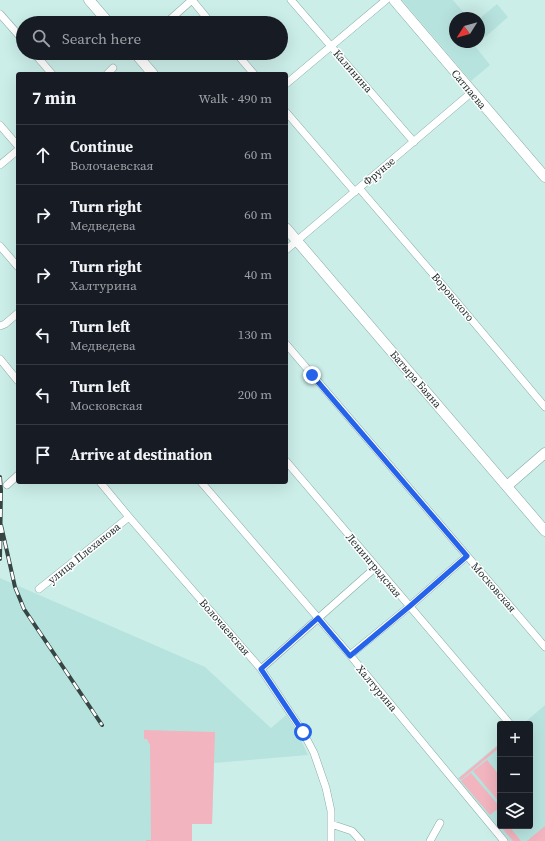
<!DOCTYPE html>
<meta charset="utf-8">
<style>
body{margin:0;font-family:"Source Serif 4",serif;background:#20242c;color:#f1f3f6}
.controls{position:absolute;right:12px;bottom:12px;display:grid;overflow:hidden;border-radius:4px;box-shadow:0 4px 16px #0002}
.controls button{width:36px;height:36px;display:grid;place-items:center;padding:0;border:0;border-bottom:1px solid #363941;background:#171b24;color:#f1f3f6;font:20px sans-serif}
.compass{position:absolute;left:449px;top:12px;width:36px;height:36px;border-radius:50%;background:#171b24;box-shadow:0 4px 16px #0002;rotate:233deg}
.stop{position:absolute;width:12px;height:12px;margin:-9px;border:3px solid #2563eb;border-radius:50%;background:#fff}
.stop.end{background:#2563eb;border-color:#fff;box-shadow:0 1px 4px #0008}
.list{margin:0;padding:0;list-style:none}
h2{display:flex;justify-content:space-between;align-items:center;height:52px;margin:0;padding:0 16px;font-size:17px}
h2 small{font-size:13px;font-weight:400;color:#9ea1a6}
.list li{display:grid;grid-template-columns:26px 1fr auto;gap:12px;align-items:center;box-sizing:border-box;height:60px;padding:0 16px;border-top:1px solid #363941}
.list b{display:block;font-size:15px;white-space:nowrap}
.list p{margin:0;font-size:13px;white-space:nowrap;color:#9ea1a6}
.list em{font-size:13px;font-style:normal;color:#9ea1a6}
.icon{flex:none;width:22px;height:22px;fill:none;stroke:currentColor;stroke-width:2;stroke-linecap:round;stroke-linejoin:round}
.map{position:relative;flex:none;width:545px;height:841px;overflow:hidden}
.search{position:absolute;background:#171b24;box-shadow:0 4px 16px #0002;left:16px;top:16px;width:272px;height:44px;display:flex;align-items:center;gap:10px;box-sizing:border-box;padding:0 14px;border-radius:22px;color:#9ea1a6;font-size:15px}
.panel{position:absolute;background:#171b24;box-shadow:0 4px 16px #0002;left:16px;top:72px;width:272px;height:412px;border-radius:4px}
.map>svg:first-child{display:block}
.built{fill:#b7e3de}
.green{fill:#f2b4be}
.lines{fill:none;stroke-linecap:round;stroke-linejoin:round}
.street-casing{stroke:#88a9a4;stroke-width:8}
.secondary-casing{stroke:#88a9a4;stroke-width:11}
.street{stroke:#fff;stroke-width:7}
.secondary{stroke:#fff;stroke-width:10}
.rail-casing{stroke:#364644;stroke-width:4}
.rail{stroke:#fff;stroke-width:2.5;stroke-dasharray:8;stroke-linecap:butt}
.route{stroke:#2563eb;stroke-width:5}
.labels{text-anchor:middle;stroke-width:3;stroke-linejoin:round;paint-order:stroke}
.street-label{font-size:11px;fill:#1e2b2a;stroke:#fff}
</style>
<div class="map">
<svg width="545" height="841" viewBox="0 0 545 841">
<rect width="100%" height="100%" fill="#cbeee9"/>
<!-- built -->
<path class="built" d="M 402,0 L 453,0 L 468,18 L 455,18 L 455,42 L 479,42 L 479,19 L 497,4 L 508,17 L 475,46 L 490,65 L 471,81 Z
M 0,578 L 205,667 L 271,728 L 286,715 L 298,733 L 308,755 L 214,763 L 212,824 L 192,824 L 192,841 L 0,841 Z
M 545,705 L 545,841 L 509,841 L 457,779 L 500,743 L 500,826 L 530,826 L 530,724 L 523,724 Z"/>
<!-- green -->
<path class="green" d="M 144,730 L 215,732 L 212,824 L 192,824 L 192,841 L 146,841 L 146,840 L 151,840 L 150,745 L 147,739 L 144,739 Z
M 500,744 L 500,747 L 461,780 L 459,778 Z
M 487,760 L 500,776 L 500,803 L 473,771 Z
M 471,773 L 500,807 L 490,815 L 461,781 Z
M 500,826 L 509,826 L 521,841 L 513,841 Z
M 545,826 L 545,841 L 527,841 Z"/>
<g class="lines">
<defs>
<path id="street" d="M 192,0 L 211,23
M 291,0 L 414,142
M 0,14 L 23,40
M 166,23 L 192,0
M 34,53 L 52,74
M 236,53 L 254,74
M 107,74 L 113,68
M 286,84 L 386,0
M 286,112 L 355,192
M 0,125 L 18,146
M 0,165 L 18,150
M 359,188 L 439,281 L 545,407
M 0,246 L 18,267
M 286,250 L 472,92
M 0,326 L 5,324 L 18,313
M 286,344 L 545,647
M 0,359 L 18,381
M 286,461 L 510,724
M 100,482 L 129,517 L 261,669 L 303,732 L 314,753 L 326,788 L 331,811 L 331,824 L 352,831 L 361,841
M 201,482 L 350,655 L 504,841
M 7,485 L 18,475
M 39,589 L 129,517
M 350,655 L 410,606 L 467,556
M 261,669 L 376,567
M 331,841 L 331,824
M 430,841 L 440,823"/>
<path id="secondary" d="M 89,0 L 109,23
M 394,0 L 545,177
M 135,53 L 153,74
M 286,228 L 545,531
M 507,486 L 545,453"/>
</defs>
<!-- street casing -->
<use href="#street" class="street-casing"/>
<!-- secondary casing -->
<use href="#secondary" class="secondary-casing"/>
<!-- street -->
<use href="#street" class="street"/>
<!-- secondary -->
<use href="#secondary" class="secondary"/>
<defs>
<path id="rail" d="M 0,477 L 1,490 L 0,559
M 1,525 L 15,587 L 24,609 L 102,725"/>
</defs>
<!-- rail casing -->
<use href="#rail" class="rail-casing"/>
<!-- rail -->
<use href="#rail" class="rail"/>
</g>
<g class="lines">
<!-- route -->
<path class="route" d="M 303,732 L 261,669 L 318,618 L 350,656 L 410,606 L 467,556 L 312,375"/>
</g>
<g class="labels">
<!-- street labels -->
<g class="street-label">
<text transform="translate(353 71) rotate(49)" y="4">Калинина</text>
<text transform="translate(469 89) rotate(50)" y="4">Сатпаева</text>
<text transform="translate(379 171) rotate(-40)" y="4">Фрунзе</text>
<text transform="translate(453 297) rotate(50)" y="4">Воровского</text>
<text transform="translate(416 379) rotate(49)" y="4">Батыра Баяна</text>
<text transform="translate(84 553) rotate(-39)" y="4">улица Плеханова</text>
<text transform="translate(374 565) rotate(50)" y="4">Ленинградская</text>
<text transform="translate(494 587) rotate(49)" y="4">Московская</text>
<text transform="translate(225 627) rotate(49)" y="4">Волочаевская</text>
<text transform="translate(377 688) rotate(50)" y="4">Халтурина</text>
</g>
</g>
</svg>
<div class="controls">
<button>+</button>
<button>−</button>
<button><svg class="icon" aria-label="layers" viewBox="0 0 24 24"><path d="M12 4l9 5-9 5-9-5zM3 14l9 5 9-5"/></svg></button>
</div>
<svg class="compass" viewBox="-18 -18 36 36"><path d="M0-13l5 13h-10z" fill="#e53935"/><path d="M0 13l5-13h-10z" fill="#9ea1a6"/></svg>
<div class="stop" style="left:303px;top:732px"></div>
<div class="stop end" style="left:312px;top:375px"></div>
<div class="search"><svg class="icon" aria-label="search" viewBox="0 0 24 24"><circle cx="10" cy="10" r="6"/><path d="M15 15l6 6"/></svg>Search here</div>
<section class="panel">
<h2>7 min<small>Walk · 490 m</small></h2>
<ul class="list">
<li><svg class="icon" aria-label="ahead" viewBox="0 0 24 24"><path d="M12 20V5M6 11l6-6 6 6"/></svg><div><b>Continue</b><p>Волочаевская</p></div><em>60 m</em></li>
<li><svg class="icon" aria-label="right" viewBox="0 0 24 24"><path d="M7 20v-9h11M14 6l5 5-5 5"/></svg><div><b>Turn right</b><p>Медведева</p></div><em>60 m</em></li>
<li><svg class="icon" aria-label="right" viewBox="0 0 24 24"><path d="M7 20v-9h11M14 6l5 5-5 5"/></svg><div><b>Turn right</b><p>Халтурина</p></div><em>40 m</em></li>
<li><svg class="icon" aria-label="left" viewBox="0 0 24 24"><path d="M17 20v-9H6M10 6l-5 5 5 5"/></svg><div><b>Turn left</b><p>Медведева</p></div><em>130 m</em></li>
<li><svg class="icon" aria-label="left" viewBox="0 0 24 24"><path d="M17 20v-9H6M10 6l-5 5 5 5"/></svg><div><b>Turn left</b><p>Московская</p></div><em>200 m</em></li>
<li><svg class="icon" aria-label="arrive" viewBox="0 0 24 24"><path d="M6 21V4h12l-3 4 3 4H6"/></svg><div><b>Arrive at destination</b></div></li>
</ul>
</section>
</div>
